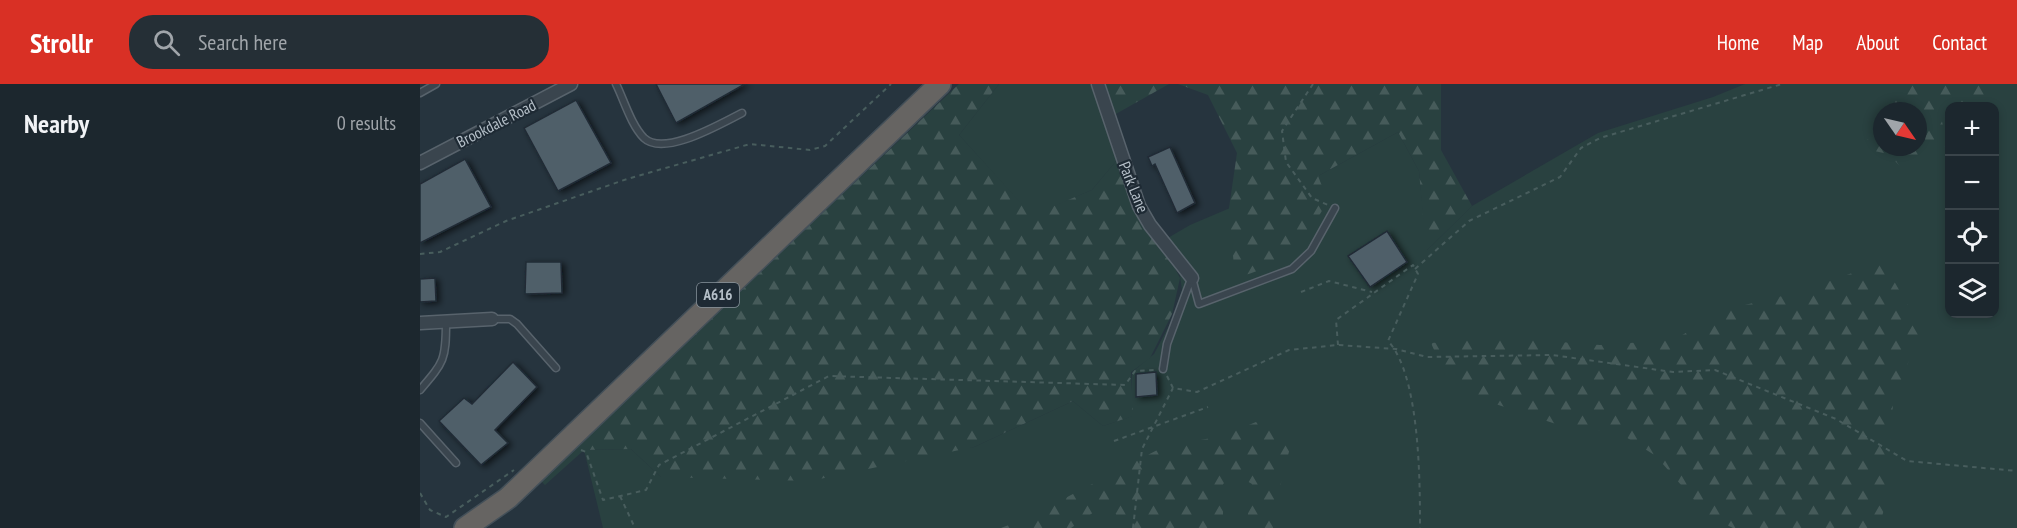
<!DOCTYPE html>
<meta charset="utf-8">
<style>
body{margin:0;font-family:"PT Sans Narrow",sans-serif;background:#252f36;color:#f1f3f6}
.controls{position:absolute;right:18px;top:18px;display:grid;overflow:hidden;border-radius:12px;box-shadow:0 3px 9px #0003}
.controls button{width:54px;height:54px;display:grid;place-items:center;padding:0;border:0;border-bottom:2px solid #3a444a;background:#1c272e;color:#f1f3f6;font:30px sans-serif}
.compass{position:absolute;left:1453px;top:18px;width:54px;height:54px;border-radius:50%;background:#1c272e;box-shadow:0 3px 9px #0003;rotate:124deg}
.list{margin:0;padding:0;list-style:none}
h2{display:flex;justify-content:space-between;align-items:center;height:78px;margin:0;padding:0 24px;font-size:26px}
h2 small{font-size:20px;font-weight:400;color:#a0a5aa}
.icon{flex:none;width:33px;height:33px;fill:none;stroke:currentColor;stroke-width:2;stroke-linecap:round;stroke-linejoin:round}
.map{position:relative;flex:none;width:1597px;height:444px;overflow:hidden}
header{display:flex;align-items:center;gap:36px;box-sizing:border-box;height:84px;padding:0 30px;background:#d93025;color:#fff}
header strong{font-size:28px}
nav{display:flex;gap:33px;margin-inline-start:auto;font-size:21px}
.search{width:420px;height:54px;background:#252f36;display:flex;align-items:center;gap:15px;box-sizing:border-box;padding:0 21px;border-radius:24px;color:#a0a5aa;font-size:22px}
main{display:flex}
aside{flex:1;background:#1c272e}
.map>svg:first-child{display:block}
.green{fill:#294140;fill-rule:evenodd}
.forest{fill:url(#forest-firs)}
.building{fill:#4f5e69;stroke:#202c36;stroke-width:1.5;filter:url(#shadow)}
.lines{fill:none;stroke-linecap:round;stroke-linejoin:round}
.service-casing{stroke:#58636c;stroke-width:9}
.minor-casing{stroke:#58636c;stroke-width:15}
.trunk-casing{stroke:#445059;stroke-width:24}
.path{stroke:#485d5d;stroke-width:2;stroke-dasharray:4.5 4.5;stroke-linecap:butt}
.service{stroke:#3a454e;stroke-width:6}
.minor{stroke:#3a454e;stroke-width:12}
.trunk{stroke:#666462;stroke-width:21}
.labels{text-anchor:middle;stroke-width:4.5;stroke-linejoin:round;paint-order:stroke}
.shield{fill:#1e2a34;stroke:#88939c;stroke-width:1.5}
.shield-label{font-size:15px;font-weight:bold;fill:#b6c0c9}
.street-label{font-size:16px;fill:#b6c0c9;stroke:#1e2a34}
</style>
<header>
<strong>Strollr</strong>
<div class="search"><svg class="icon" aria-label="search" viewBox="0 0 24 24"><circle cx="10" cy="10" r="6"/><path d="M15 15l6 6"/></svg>Search here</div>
<nav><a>Home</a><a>Map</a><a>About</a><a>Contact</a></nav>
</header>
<main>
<aside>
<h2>Nearby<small>0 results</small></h2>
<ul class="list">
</ul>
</aside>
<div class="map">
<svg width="1597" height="444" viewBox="0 0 1597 444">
<defs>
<pattern id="forest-firs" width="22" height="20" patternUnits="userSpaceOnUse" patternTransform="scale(1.5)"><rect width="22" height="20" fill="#294140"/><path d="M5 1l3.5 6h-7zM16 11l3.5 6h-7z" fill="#465b5a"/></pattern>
<filter id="shadow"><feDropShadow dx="3.5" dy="2" stdDeviation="3" flood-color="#0009"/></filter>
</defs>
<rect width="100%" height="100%" fill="#26343e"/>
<!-- green -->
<path class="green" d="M 579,0 L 673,0 L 698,75 L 672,106 L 612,132 L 539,51 Z
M 1325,0 L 1597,0 L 1597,444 L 183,444 L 164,366 L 211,365 L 241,393 L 554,363 L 653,317 L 683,342 L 712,332 L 712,288 L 734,270 L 754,232 L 762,206 L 759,185 L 741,158 L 770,141 L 810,124 L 898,92 L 978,48 L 999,87 L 1007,166 L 1052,122 L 1178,49 L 1293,13 ZM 1530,22 L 1574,22 L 1574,230 L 1530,230 ZM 1462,27 L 1498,27 L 1498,63 L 1462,63 Z"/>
<!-- forest -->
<path class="forest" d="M 539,0 L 579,0 L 539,51 L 612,131 L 672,106 L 698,75 L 760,194 L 752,230 L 730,274 L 711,288 L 713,332 L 683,342 L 653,317 L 554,363 L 390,397 L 241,393 L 211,365 L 164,366 L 125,401 L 120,396 Z
M 686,0 L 749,0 L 694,31 Z
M 758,0 L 1021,0 L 1021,66 L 1052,122 L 1006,167 L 999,87 L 978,48 L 898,92 L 908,117 L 873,174 L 815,195 L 809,124 L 817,69 L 788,11 Z
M 1468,0 L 1592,0 C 1574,14 1552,22 1530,22 L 1529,30 L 1521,34 L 1528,60 L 1488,90 L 1468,70 L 1441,64 L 1462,37 L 1462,63 L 1498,63 L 1498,27 L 1467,27 Z
M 1463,178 L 1501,244 L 1473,319 L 1467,414 L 1459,444 L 1313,444 L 1287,431 L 1236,372 L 1201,350 L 1136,340 L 1048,311 L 1023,286 L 1011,259 L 1086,254 L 1180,261 L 1254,256 L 1304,226 L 1379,208 Z
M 836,338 L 872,356 L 856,418 L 853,444 L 826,444 L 832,400 L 815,390 L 803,400 L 803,439 L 801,444 L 697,444 L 696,430 L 674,428 L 651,444 L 581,444 L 607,434 L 743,363 L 802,352 Z"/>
<!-- building -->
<path class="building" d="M 236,0 L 325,0 L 256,39 Z
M 156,16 L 191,79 L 138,107 L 104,44 Z
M 750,63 L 775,119 L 757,129 L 735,80 L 732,82 L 728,73 Z
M 45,75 L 71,123 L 0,159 L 0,100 Z
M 967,147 L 987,178 L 950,203 L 928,172 Z
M 106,178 L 141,178 L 142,209 L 105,210 Z
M 15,194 L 16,217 L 0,218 L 0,195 Z
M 93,278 L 117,303 L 75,346 L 88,359 L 61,381 L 19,337 L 44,314 L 52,320 Z
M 736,288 L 737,311 L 716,313 L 716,290 Z"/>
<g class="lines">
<defs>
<path id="service" d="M 196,0 C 204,16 211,41 224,54 C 244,73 300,40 322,29
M 0,9 L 16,0
M 772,194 L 779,220 L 872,185 L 891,167 L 915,124
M 72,235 L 90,235 L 97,240 L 136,284
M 743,285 L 747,260 L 771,195
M 0,306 C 24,278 26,276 26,238
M 0,339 L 36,379"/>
<path id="minor" d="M 678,0 L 719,122 L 730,141 L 772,194
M 0,79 L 151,0
M 0,239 L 72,235"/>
<path id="trunk" d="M 45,444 L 88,414 L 520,0"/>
</defs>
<!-- service casing -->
<use href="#service" class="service-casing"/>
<!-- minor casing -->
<use href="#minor" class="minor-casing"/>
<!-- trunk casing -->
<use href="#trunk" class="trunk-casing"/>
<!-- path -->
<path class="path" d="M 893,0 L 862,47 L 866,78 L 892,114 L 908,121
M 0,170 L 20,168 L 86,137 L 207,95 L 330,60 L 390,66 L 405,62 L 471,0
M 995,185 L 1049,137 L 1140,93 L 1161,64 L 1180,54 L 1362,0
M 881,208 L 909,197 L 952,208
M 918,261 L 916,236 L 993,181 L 998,190 L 968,257 C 1000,291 1000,398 1000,444
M 747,292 L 753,304 L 777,308 L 869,266 L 918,261 L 976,265 L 1007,273 L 1132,271 L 1253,288 L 1295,286 L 1416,335 L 1487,377 L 1597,387
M 694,357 L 788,323
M 161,366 L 166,368 L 183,416 L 226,406 L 239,381 L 409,292 L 705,301 L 715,287 L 734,286
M 0,409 L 10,426 L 26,433 L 94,386
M 200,412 L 215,444
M 713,444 L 722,365 L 753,304"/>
<!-- service -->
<use href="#service" class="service"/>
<!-- minor -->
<use href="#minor" class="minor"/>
<!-- trunk -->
<use href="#trunk" class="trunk"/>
</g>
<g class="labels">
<!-- shield labels -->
<rect class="shield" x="277" y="199" width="42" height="24" rx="4.5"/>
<g class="shield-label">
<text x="298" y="216">A616</text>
</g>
<!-- street labels -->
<g class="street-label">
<text transform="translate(76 39) rotate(-27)" y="6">Brookdale Road</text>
<text transform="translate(714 103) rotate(68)" y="6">Park Lane</text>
</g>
</g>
</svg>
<div class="controls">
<button>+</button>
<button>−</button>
<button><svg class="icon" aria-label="locate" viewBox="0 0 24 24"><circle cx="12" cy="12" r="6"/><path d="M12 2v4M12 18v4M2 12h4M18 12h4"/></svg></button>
<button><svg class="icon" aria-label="layers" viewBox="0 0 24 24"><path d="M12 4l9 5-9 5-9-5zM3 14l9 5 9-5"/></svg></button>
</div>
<svg class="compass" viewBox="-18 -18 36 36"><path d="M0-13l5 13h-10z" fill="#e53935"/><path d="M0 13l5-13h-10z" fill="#a0a5aa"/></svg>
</div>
</main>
